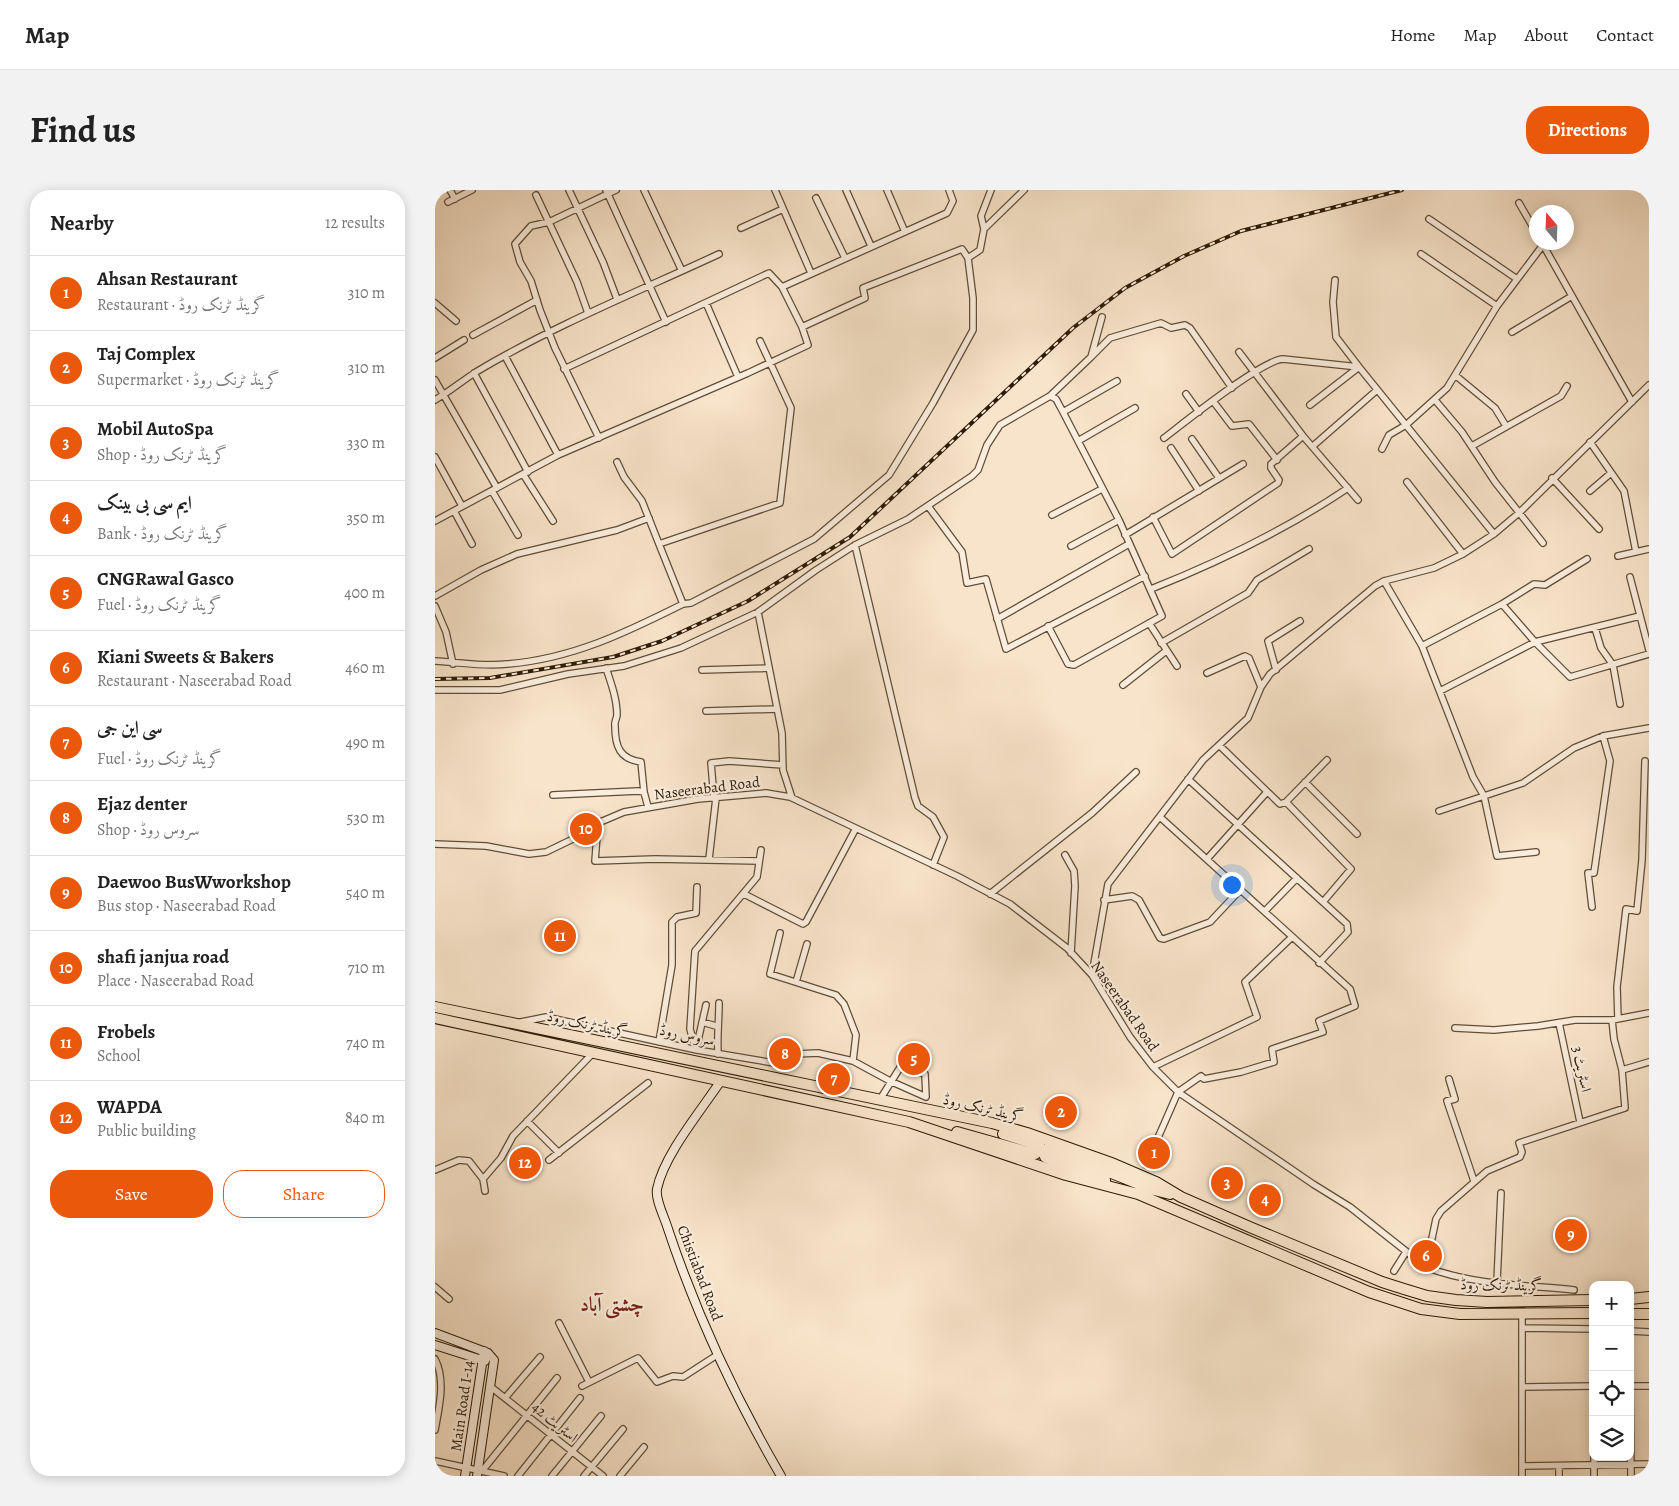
<!DOCTYPE html>
<meta charset="utf-8">
<style>
body{margin:0;font-family:Alegreya,Amiri,serif;background:#f2f2f2;color:#222}
.controls{position:absolute;right:15px;bottom:15px;display:grid;overflow:hidden;border-radius:10px;box-shadow:0 2px 12px #0003}
.controls button{width:45px;height:45px;display:grid;place-items:center;padding:0;border:0;border-bottom:1px solid #e0e0e0;background:#fff;color:#222;font:25px sans-serif}
.compass{position:absolute;left:1094px;top:15px;width:45px;height:45px;border-radius:50%;background:#fff;box-shadow:0 2px 12px #0003;rotate:341deg}
.you{position:absolute;left:796px;top:694px;width:18px;height:18px;margin:-12px;border:4px solid #fff;border-radius:50%;background:#1a73e8;box-shadow:0 0 0 8px #1a73e833}
.badge{display:grid;place-items:center;width:32px;height:32px;border-radius:50%;background:#ea580c;color:#fff;font-size:16px;font-weight:700}
.pin{position:absolute;translate:-50% -50%;border:2px solid #fff;box-shadow:0 1px 5px #0006}
.list{margin:0;padding:0;list-style:none}
h2{display:flex;justify-content:space-between;align-items:center;height:65px;margin:0;padding:0 20px;font-size:21px}
h2 small{font-size:16px;font-weight:400;color:#767676}
.list li{display:grid;grid-template-columns:32px 1fr auto;gap:15px;align-items:center;box-sizing:border-box;height:75px;padding:0 20px;border-top:1px solid #e0e0e0}
.list b{display:block;font-size:19px;white-space:nowrap}
.list p{margin:0;font-size:16px;white-space:nowrap;color:#767676}
.list em{font-size:16px;font-style:normal;color:#767676}
.actions{display:flex;gap:10px;padding:15px 20px}
.actions a{flex:1;padding:11px 0;border:1px solid #ea580c;border-radius:20px;text-align:center;font-size:18px;color:#ea580c}
.actions .main{background:#ea580c;color:#fff}
.icon{flex:none;width:28px;height:28px;fill:none;stroke:currentColor;stroke-width:2;stroke-linecap:round;stroke-linejoin:round}
.map{position:relative;flex:none;width:1214px;height:1286px;overflow:hidden;border-radius:20px}
header{display:flex;align-items:center;gap:30px;box-sizing:border-box;height:70px;padding:0 25px;background:#fff;border-bottom:1px solid #e0e0e0}
header strong{font-size:24px}
nav{display:flex;gap:28px;margin-inline-start:auto;font-size:18px}
.intro{display:flex;align-items:center;justify-content:space-between;box-sizing:border-box;height:120px;padding:0 30px}
h1{margin:0;font-size:35px}
.button{padding:12px 22px;border-radius:20px;background:#ea580c;color:#fff;font-size:18px;font-weight:700}
main{display:flex;gap:30px;padding:0 30px}
aside{flex:1;background:#fff;border-radius:20px;box-shadow:0 2px 12px #0003}
.map>svg:first-child{display:block}
.lines{fill:none;stroke-linecap:round;stroke-linejoin:round}
.minor-casing{stroke:#604d37;stroke-width:8}
.secondary-casing{stroke:#2d1b06;stroke-width:10}
.trunk-casing{stroke:#2d1b06;stroke-width:12}
.minor{stroke:#faeddd;stroke-width:5.5}
.secondary{stroke:#faeddd;stroke-width:8}
.trunk{stroke:#f8e4ca;stroke-width:10}
.rail-casing{stroke:#2d1b06;stroke-width:4}
.rail{stroke:#faeddd;stroke-width:2;stroke-dasharray:5.5;stroke-linecap:butt}
.labels{text-anchor:middle;stroke-width:4.5;stroke-linejoin:round;paint-order:stroke}
.street-label{font-size:15px;fill:#2d1b06;stroke:#faeddd}
.district-label{font-size:20px;font-weight:bold;fill:#7a1f14;stroke:#faeddd}
</style>
<header>
<strong>Map</strong>
<nav><a>Home</a><a>Map</a><a>About</a><a>Contact</a></nav>
</header>
<div class="intro"><h1>Find us</h1><a class="button">Directions</a></div>
<main>
<aside>
<h2>Nearby<small>12 results</small></h2>
<ul class="list">
<li><span class="badge">1</span><div><b>Ahsan Restaurant</b><p>Restaurant · گرینڈ ٹرنک روڈ</p></div><em>310 m</em></li>
<li><span class="badge">2</span><div><b>Taj Complex</b><p>Supermarket · گرینڈ ٹرنک روڈ</p></div><em>310 m</em></li>
<li><span class="badge">3</span><div><b>Mobil AutoSpa</b><p>Shop · گرینڈ ٹرنک روڈ</p></div><em>330 m</em></li>
<li><span class="badge">4</span><div><b>ایم سی بی بینک</b><p>Bank · گرینڈ ٹرنک روڈ</p></div><em>350 m</em></li>
<li><span class="badge">5</span><div><b>CNGRawal Gasco</b><p>Fuel · گرینڈ ٹرنک روڈ</p></div><em>400 m</em></li>
<li><span class="badge">6</span><div><b>Kiani Sweets &amp; Bakers</b><p>Restaurant · Naseerabad Road</p></div><em>460 m</em></li>
<li><span class="badge">7</span><div><b>سی این جی</b><p>Fuel · گرینڈ ٹرنک روڈ</p></div><em>490 m</em></li>
<li><span class="badge">8</span><div><b>Ejaz denter</b><p>Shop · سروس روڈ</p></div><em>530 m</em></li>
<li><span class="badge">9</span><div><b>Daewoo BusWworkshop</b><p>Bus stop · Naseerabad Road</p></div><em>540 m</em></li>
<li><span class="badge">10</span><div><b>shafi janjua road</b><p>Place · Naseerabad Road</p></div><em>710 m</em></li>
<li><span class="badge">11</span><div><b>Frobels</b><p>School</p></div><em>740 m</em></li>
<li><span class="badge">12</span><div><b>WAPDA</b><p>Public building</p></div><em>840 m</em></li>
</ul>
<div class="actions"><a class="main">Save</a><a>Share</a></div>
</aside>
<div class="map">
<svg width="1214" height="1286" viewBox="0 0 1214 1286">
<rect width="100%" height="100%" fill="#f8e4ca"/>
<filter id="stains"><feTurbulence type="fractalNoise" baseFrequency=".004" numOctaves="4"/><feColorMatrix values="0 0 0 0 .2 0 0 0 0 .09 0 0 0 0 .02 0 0 0 .5 -.17"/></filter>
<radialGradient id="worn" r=".72"><stop offset=".6" stop-color="#630" stop-opacity="0"/><stop offset="1" stop-color="#630" stop-opacity=".3"/></radialGradient>
<g class="lines">
<defs>
<path id="minor" d="M 15,0 L 20,9
M 134,0 L 168,72 L 182,109
M 171,0 L 231,132
M 209,0 L 247,81
M 340,0 L 376,83
M 411,0 L 436,56
M 452,0 L 470,42
M 101,5 L 142,92 L 153,123
M 381,8 L 410,68
M 13,12 L 37,0
M 1084,13 L 1102,44
M 994,29 L 1082,89
M 306,38 L 348,19
M 549,39 L 589,0
M 1107,53 L 1197,212
M 986,64 L 1062,116
M 0,113 L 21,131
M 271,113 L 303,187
M 367,137 L 430,108 L 428,98 L 527,59 L 533,68
M 1077,142 L 1137,106
M 38,145 L 102,110
M 804,162 L 868,246 L 923,310
M 70,166 L 123,265
M 656,167 L 675,148 L 726,133 L 736,138 L 750,135 L 755,138 L 797,198
M 0,168 L 29,150
M 129,179 L 334,83 L 347,97
M 39,183 L 93,282
M 1020,185 L 1060,218 L 1071,236
M 0,190 L 62,298
M 751,204 L 764,222
M 0,210 C 14,202 27,191 41,182 C 118,136 202,102 284,64
M 1000,210 L 1027,242 L 1060,292 L 1108,353
M 778,211 L 797,236 L 814,234 L 842,270
M 875,215 L 924,177 L 901,147 L 898,112 L 900,90
M 628,222 L 682,191
M 164,248 L 120,158 L 105,120 L 96,91 L 85,72 L 80,54 L 96,36 L 114,32 L 181,0
M 729,248 C 750,232 827,170 848,169 L 924,177 L 1059,344
M 757,249 L 784,288
M 643,251 L 700,218
M 1155,252 L 1189,301 L 1201,362
M 878,256 L 942,200
M 1037,256 L 1126,206 L 1132,196
M 736,258 L 764,301
M 947,259 L 954,245 L 971,235 L 1012,198 L 1062,116 L 1108,55
M 0,267 L 27,316
M 182,272 L 189,287 L 207,311 L 224,354
M 88,284 L 118,331
M 1117,288 L 1164,339
M 972,292 L 1028,364
M 57,301 L 83,345
M 1155,301 L 1176,283
M 493,316 L 527,362 L 532,393 L 551,389 L 571,459 L 710,386
M 19,321 L 37,354
M 617,325 L 667,299
M 718,327 L 737,364 L 843,293 L 844,290 L 836,278 L 836,274 L 868,246
M 0,331 L 123,265 L 313,183 L 373,155 L 367,137 L 347,97 L 512,23 L 518,11 L 514,0
M 690,345 L 808,274
M 420,355 L 480,608 L 483,616 L 498,627 L 509,647 L 498,675
M 636,356 L 684,330
M 1183,366 L 1214,359
M 1195,387 L 1214,460
M 949,391 L 987,456 L 1038,587 L 1049,606 L 1062,666 L 1101,662
M 716,399 C 784,372 852,339 913,298
M 0,406 L 46,380 L 82,364 L 182,340 L 214,328
M 248,414 L 224,354 L 345,313 L 356,218 L 325,151
M 1067,414 L 1100,452 L 1135,487 L 1214,464
M 0,416 L 11,442 L 18,474
M 323,422 L 347,543 L 348,580 L 357,608
M 562,429 L 694,354
M 714,433 L 742,476
M 613,436 L 633,474 L 639,475 L 727,426 L 684,330 L 628,222 L 621,209 L 615,206
M 1160,438 L 1166,458 L 1178,475 L 1185,514
M 726,453 L 813,403 L 822,390 L 874,359
M 987,456 L 1067,414 L 1099,394 L 1110,395 L 1152,369
M 0,471 C 24,472 48,477 72,474 C 137,469 192,442 248,414 L 256,413 L 379,349 L 454,285 L 498,213 L 538,140 L 538,108 L 533,68 L 545,60 L 549,39 L 546,26 L 556,0
M 171,478 C 176,493 182,509 182,525 C 182,528 179,532 180,536 C 180,557 185,569 206,572 L 209,602
M 267,480 L 334,478
M 841,480 L 833,451 L 865,431
M 772,483 L 810,466 L 814,468 L 826,497
M 688,495 L 731,461
M 0,500 L 65,500 L 133,484 L 189,476 L 246,458 L 323,422 L 381,380 L 420,355 L 473,329 L 537,286 L 543,280 L 552,255 L 565,235 L 615,206 L 656,167 L 667,127
M 1005,501 L 1100,452 L 1205,426
M 271,521 L 342,519
M 785,556 L 845,614 L 851,612 L 892,570
M 753,589 L 912,734 L 913,742 L 884,773
M 870,592 L 922,644
M 118,605 L 203,601 L 209,602 L 213,617
M 279,608 L 276,573 L 294,571 L 348,575
M 851,612 L 916,679 L 888,712
M 1004,621 L 1088,593 L 1139,558 L 1168,546
M 163,633 L 160,671 L 220,669 L 324,671
M 0,654 L 51,656 L 94,664 L 111,662 L 142,647 L 163,633 L 189,622 L 263,609 L 331,603 L 355,607 L 522,686 L 575,714 L 632,758 L 657,785 L 695,847 L 718,877 L 743,902 L 878,994 L 915,1017 L 991,1077 C 1036,1095 1091,1095 1139,1100
M 630,665 L 639,681 L 640,696 L 636,763
M 274,669 L 281,608
M 772,669 L 832,602
M 309,704 L 368,734 L 371,732 L 420,640
M 555,704 L 657,623 L 701,582
M 669,710 L 697,706 L 704,710 L 725,748 L 729,749 L 775,732 L 806,699
M 1157,717 L 1153,683 L 1159,683 L 1175,571 L 1168,546 L 1214,538
M 830,721 L 862,688
M 345,743 L 335,784 L 401,805 L 409,814 L 421,845 L 418,871
M 657,785 L 673,694 L 768,570 L 813,528 L 826,497 L 835,484 L 940,396 L 949,391 L 999,378 L 1028,364 L 1059,344 L 1085,322 L 1214,195
M 361,792 L 372,754
M 1183,829 L 1182,797 L 1191,719 L 1202,721 L 1207,670 L 1210,571
M 1177,830 L 1179,849 L 1187,880
M 86,832 L 111,827 L 262,860 L 339,873 L 360,864 L 383,863 L 418,871 L 455,891 L 491,907 L 490,884 L 466,876 L 444,911
M 267,832 L 281,836
M 1124,833 L 1145,932
M 1020,838 L 1059,840 L 1103,836 L 1140,830 L 1177,830 L 1214,823
M 224,852 L 237,775 L 237,732 L 242,727 L 261,723 L 262,697
M 262,855 L 271,815
M 262,860 L 262,855 L 258,850 L 255,839 L 260,761 L 322,687 L 326,660
M 283,864 C 282,846 284,831 284,813
M 718,877 L 822,827 L 810,792 L 857,747
M 1014,889 L 1020,909 L 1012,911 L 1039,991
M 92,931 L 124,963
M 114,970 L 213,893
M 711,975 L 743,902 L 766,886 L 769,889 L 806,882 L 839,872 L 837,859 L 888,842 L 884,831 L 920,816 L 915,799 L 725,627
M 0,980 L 24,970 L 34,971 L 48,989 L 50,1001
M 48,989 L 66,968 L 78,946 L 158,863
M 991,1077 L 1001,1029 L 1006,1021 L 1052,981 L 1085,967 L 1087,962 L 1084,953 L 1190,918 L 1187,880 L 1214,872
M 959,1081 L 971,1062
M 1062,1092 L 1066,1003
M 0,1097 L 14,1109
M 1087,1123 L 1087,1286
M 124,1133 L 154,1192
M 1087,1138 L 1158,1139
M 1195,1141 L 1214,1142
M 0,1169 C 11,1190 4,1218 0,1240
M 147,1196 L 203,1168 L 222,1192 L 238,1186 L 248,1187 L 282,1165
M 1195,1196 L 1196,1286
M 1195,1196 L 1214,1196
M 56,1197 L 168,1286
M 1088,1197 L 1158,1196
M 70,1208 L 105,1167
M 0,1271 L 69,1286
M 1088,1276 L 1214,1274
M 47,1281 L 122,1188
M 83,1286 L 145,1208
M 117,1286 L 166,1226
M 149,1286 L 188,1239
M 185,1286 L 209,1257
M 1124,1286 L 1124,1276
M 1159,1286 L 1159,1267"/>
<path id="secondary" d="M 285,892 C 265,922 229,965 222,999 C 220,1010 230,1028 233,1039 C 262,1126 300,1207 346,1286
M 0,1143 L 53,1163 L 59,1170 L 42,1286
M 0,1155 L 50,1171
M 30,1286 L 49,1161"/>
<path id="trunk" d="M 0,817 L 557,933 L 592,943 L 679,974 L 721,992 L 746,1007 L 817,1038 L 947,1092 L 969,1099 L 992,1106 L 1021,1110 L 1052,1112 L 1158,1110
M 0,828 L 474,932 L 631,985 L 703,1004 L 934,1102 L 986,1119 L 1025,1124 L 1158,1123
M 522,942 L 600,964 L 605,960 L 604,955 L 568,944
M 670,990 L 610,967 L 609,961 L 614,958 L 719,1000 L 735,1004
M 1195,1109 L 1214,1107
M 1195,1124 L 1214,1124"/>
</defs>
<!-- minor casing -->
<use href="#minor" class="minor-casing"/>
<!-- secondary casing -->
<use href="#secondary" class="secondary-casing"/>
<!-- trunk casing -->
<use href="#trunk" class="trunk-casing"/>
<!-- minor -->
<use href="#minor" class="minor"/>
<!-- secondary -->
<use href="#secondary" class="secondary"/>
<!-- trunk -->
<use href="#trunk" class="trunk"/>
<defs>
<path id="rail" d="M 0,489 L 55,488 L 178,467 L 227,451 L 313,411 L 415,347 L 638,138 L 690,98 L 749,66 L 806,41 L 967,0"/>
</defs>
<!-- rail casing -->
<use href="#rail" class="rail-casing"/>
<!-- rail -->
<use href="#rail" class="rail"/>
</g>
<g class="labels">
<!-- street labels -->
<g class="street-label">
<text transform="translate(272 598) rotate(-7)" y="5">Naseerabad Road</text>
<text transform="translate(690 816) rotate(55)" y="5">Naseerabad Road</text>
<text transform="translate(152 834) rotate(12)" y="5">گرینڈ ٹرنک روڈ</text>
<text transform="translate(252 845) rotate(11)" y="5">سروس روڈ</text>
<text transform="translate(1147 879) rotate(78)" y="5">اسٹریٹ 3</text>
<text transform="translate(548 918) rotate(13)" y="5">گرینڈ ٹرنک روڈ</text>
<text transform="translate(265 1083) rotate(69)" y="5">Chistiabad Road</text>
<text transform="translate(1066 1095) rotate(1)" y="5">گرینڈ ٹرنک روڈ</text>
<text transform="translate(27 1216) rotate(-82)" y="5">Main Road I-14</text>
<text transform="translate(120 1232) rotate(39)" y="5">اسٹریٹ 42</text>
</g>
<!-- district labels -->
<g class="district-label">
<text x="177" y="1121">چشتی آباد</text>
</g>
</g>
<rect width="100%" height="100%" filter="url(#stains)"/>
<rect width="100%" height="100%" fill="url(#worn)"/>
</svg>
<div class="controls">
<button>+</button>
<button>−</button>
<button><svg class="icon" aria-label="locate" viewBox="0 0 24 24"><circle cx="12" cy="12" r="6"/><path d="M12 2v4M12 18v4M2 12h4M18 12h4"/></svg></button>
<button><svg class="icon" aria-label="layers" viewBox="0 0 24 24"><path d="M12 4l9 5-9 5-9-5zM3 14l9 5 9-5"/></svg></button>
</div>
<svg class="compass" viewBox="-18 -18 36 36"><path d="M0-13l5 13h-10z" fill="#e53935"/><path d="M0 13l5-13h-10z" fill="#767676"/></svg>
<div class="you"></div>
<div class="pin badge" style="left:719px;top:963px">1</div>
<div class="pin badge" style="left:626px;top:922px">2</div>
<div class="pin badge" style="left:792px;top:993px">3</div>
<div class="pin badge" style="left:830px;top:1010px">4</div>
<div class="pin badge" style="left:479px;top:869px">5</div>
<div class="pin badge" style="left:991px;top:1066px">6</div>
<div class="pin badge" style="left:399px;top:889px">7</div>
<div class="pin badge" style="left:350px;top:864px">8</div>
<div class="pin badge" style="left:1136px;top:1045px">9</div>
<div class="pin badge" style="left:151px;top:639px">10</div>
<div class="pin badge" style="left:125px;top:746px">11</div>
<div class="pin badge" style="left:90px;top:973px">12</div>
</div>
</main>
